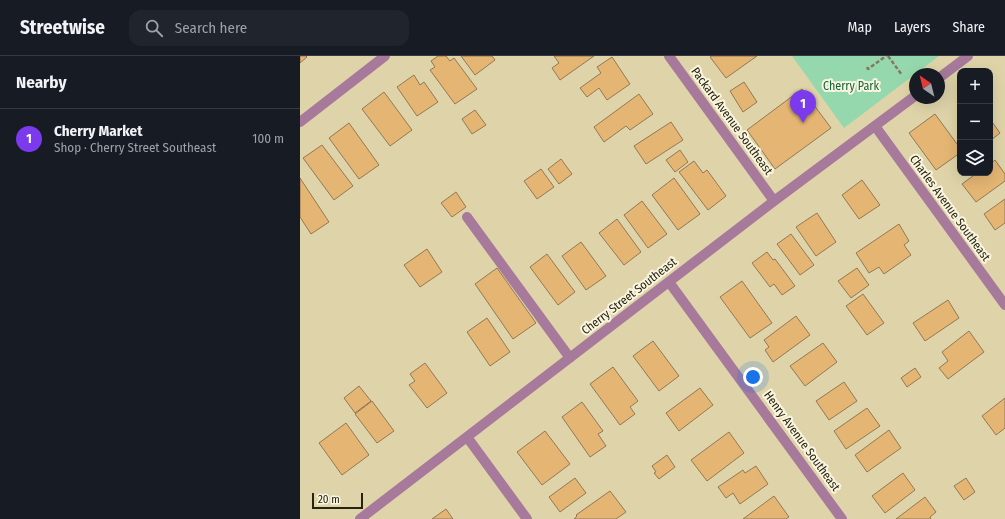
<!DOCTYPE html>
<meta charset="utf-8">
<style>
body{margin:0;font-family:"Fira Sans Condensed",sans-serif;background:#20242c;color:#f1f3f6}
.controls{position:absolute;right:12px;top:12px;display:grid;overflow:hidden;border-radius:8px;box-shadow:0 4px 16px #0002}
.controls button{width:36px;height:36px;display:grid;place-items:center;padding:0;border:0;border-bottom:1px solid #363941;background:#171b24;color:#f1f3f6;font:20px sans-serif}
.compass{position:absolute;left:609px;top:12px;width:36px;height:36px;border-radius:50%;background:#171b24;box-shadow:0 4px 16px #0002;rotate:325deg}
.scale{position:absolute;left:12px;bottom:10px;width:51px;box-sizing:border-box;padding-left:4px;border:2px solid #272312;border-top:0;font-size:11px;line-height:14px;white-space:nowrap;color:#272312;-webkit-text-stroke:3px #faf5df;paint-order:stroke}
.you{position:absolute;left:453px;top:321px;width:14px;height:14px;margin:-10px;border:3px solid #fff;border-radius:50%;background:#1a73e8;box-shadow:0 0 0 6px #1a73e833}
.badge{display:grid;place-items:center;width:26px;height:26px;border-radius:50%;background:#7c3aed;color:#fff;font-size:13px;font-weight:700}
.pin{position:absolute;translate:-50% -33px;filter:drop-shadow(0 1px 2px #0008)}
.pin::after{content:'';position:absolute;top:21px;width:14px;height:12px;background:inherit;clip-path:polygon(0 0,100% 0,50% 100%)}
.list{margin:0;padding:0;list-style:none}
h2{display:flex;justify-content:space-between;align-items:center;height:52px;margin:0;padding:0 16px;font-size:17px}
h2 small{font-size:13px;font-weight:400;color:#9ea1a6}
.list li{display:grid;grid-template-columns:26px 1fr auto;gap:12px;align-items:center;box-sizing:border-box;height:60px;padding:0 16px;border-top:1px solid #363941}
.list b{display:block;font-size:15px;white-space:nowrap}
.list p{margin:0;font-size:13px;white-space:nowrap;color:#9ea1a6}
.list em{font-size:13px;font-style:normal;color:#9ea1a6}
.icon{flex:none;width:22px;height:22px;fill:none;stroke:currentColor;stroke-width:2;stroke-linecap:round;stroke-linejoin:round}
.map{position:relative;flex:none;width:705px;height:463px;overflow:hidden}
header{display:flex;align-items:center;gap:24px;box-sizing:border-box;height:56px;padding:0 20px;background:#171b24;border-bottom:1px solid #363941}
header strong{font-size:19px}
nav{display:flex;gap:22px;margin-inline-start:auto;font-size:14px}
.search{width:280px;height:36px;background:#20242c;display:flex;align-items:center;gap:10px;box-sizing:border-box;padding:0 14px;border-radius:12px;color:#9ea1a6;font-size:15px}
main{display:flex}
aside{flex:1;background:#171b24}
.map>svg:first-child{display:block}
.green{fill:#96d8ad}
.building{fill:#e5b673;stroke:#917856}
.lines{fill:none;stroke-linecap:round;stroke-linejoin:round}
.path{stroke:#827a5d;stroke-width:2.5;stroke-dasharray:4 2;stroke-linecap:butt}
.minor{stroke:#a77a9c;stroke-width:10}
.labels{text-anchor:middle;stroke-width:4;stroke-linejoin:round;paint-order:stroke}
.park-label{font-size:12px;fill:#13683d;stroke:#faf5df}
.street-label{font-size:12px;fill:#272312;stroke:#faf5df}
</style>
<header>
<strong>Streetwise</strong>
<div class="search"><svg class="icon" aria-label="search" viewBox="0 0 24 24"><circle cx="10" cy="10" r="6"/><path d="M15 15l6 6"/></svg>Search here</div>
<nav><a>Map</a><a>Layers</a><a>Share</a></nav>
</header>
<main>
<aside>
<h2>Nearby<small></small></h2>
<ul class="list">
<li><span class="badge">1</span><div><b>Cherry Market</b><p>Shop · Cherry Street Southeast</p></div><em>100 m</em></li>
</ul>
</aside>
<div class="map">
<svg width="705" height="463" viewBox="0 0 705 463">
<rect width="100%" height="100%" fill="#dfd4a9"/>
<!-- green -->
<path class="green" d="M 492,0 L 639,0 L 544,72 Z"/>
<!-- building -->
<path class="building" d="M 0,0 L 6,0 L 7,1 L 0,7 Z
M 138,0 L 146,0 L 150,5 L 154,2 L 177,33 L 155,48 L 130,14 L 135,11 L 131,5 Z
M 161,0 L 192,0 L 195,4 L 175,19 Z
M 254,0 L 294,0 L 260,24 L 252,12 L 259,7 Z
M 412,0 L 457,0 L 426,22 L 410,1 Z
M 312,1 L 330,28 L 307,44 L 299,32 L 287,41 L 280,32 L 301,17 L 297,11 Z
M 114,19 L 120,29 L 124,26 L 138,46 L 117,60 L 97,31 Z
M 444,26 L 457,46 L 443,56 L 430,35 Z
M 502,33 L 531,72 L 475,113 L 447,74 Z
M 84,36 L 112,74 L 90,90 L 62,53 Z
M 339,38 L 353,58 L 330,74 L 326,70 L 304,86 L 294,71 Z
M 175,54 L 186,69 L 172,78 L 162,63 Z
M 635,58 L 660,92 L 660,97 L 636,114 L 609,77 Z
M 690,63 L 700,77 L 690,85 Z
M 371,66 L 383,84 L 346,108 L 334,90 Z
M 49,67 L 79,109 L 59,123 L 29,82 Z
M 22,89 L 53,130 L 34,144 L 3,102 Z
M 380,94 L 388,106 L 375,116 L 366,104 Z
M 261,103 L 272,118 L 259,128 L 248,113 Z
M 695,104 L 705,118 L 705,125 L 676,146 L 662,128 L 677,117 L 690,117 L 690,108 Z
M 394,105 L 403,117 L 407,114 L 426,140 L 408,154 L 379,116 Z
M 241,113 L 254,131 L 237,143 L 224,125 Z
M 0,122 L 29,166 L 11,178 L 0,161 Z
M 374,122 L 400,158 L 378,174 L 352,139 Z
M 562,124 L 580,149 L 559,163 L 542,139 Z
M 156,136 L 166,151 L 152,161 L 141,147 Z
M 705,143 L 705,167 L 695,174 L 684,158 Z
M 342,145 L 367,178 L 348,192 L 324,159 Z
M 517,157 L 536,186 L 516,200 L 496,171 Z
M 317,163 L 341,196 L 324,209 L 299,177 Z
M 599,168 L 609,185 L 604,189 L 611,199 L 584,218 L 579,211 L 569,217 L 556,197 Z
M 491,178 L 514,209 L 500,219 L 477,188 Z
M 281,186 L 306,220 L 286,234 L 262,200 Z
M 127,193 L 142,216 L 120,231 L 104,209 Z
M 467,196 L 473,204 L 475,203 L 495,230 L 482,239 L 474,228 L 470,231 L 452,207 Z
M 247,198 L 275,236 L 258,249 L 230,211 Z
M 197,212 L 236,267 L 213,283 L 175,228 Z
M 557,212 L 569,229 L 551,242 L 538,225 Z
M 442,225 L 472,267 L 450,282 L 420,241 Z
M 563,238 L 584,267 L 567,279 L 546,250 Z
M 648,244 L 659,262 L 625,285 L 613,267 Z
M 496,260 L 510,279 L 473,306 L 465,294 L 469,291 L 464,284 Z
M 187,262 L 210,296 L 190,310 L 167,276 Z
M 669,275 L 684,296 L 648,323 L 639,312 L 648,305 L 642,296 Z
M 353,285 L 379,320 L 359,335 L 333,300 Z
M 523,287 L 537,306 L 505,330 L 490,310 Z
M 125,307 L 147,337 L 127,352 L 109,329 L 115,325 L 110,318 Z
M 313,311 L 338,345 L 330,351 L 335,358 L 320,369 L 290,328 Z
M 615,312 L 621,321 L 607,331 L 601,322 Z
M 544,326 L 557,345 L 529,364 L 516,345 Z
M 59,330 L 71,345 L 55,357 L 44,342 Z
M 400,332 L 413,349 L 379,375 L 366,357 Z
M 705,342 L 705,372 L 696,379 L 682,360 Z
M 72,345 L 94,375 L 77,387 L 55,358 Z
M 282,346 L 303,375 L 298,378 L 306,390 L 290,401 L 262,361 Z
M 567,352 L 580,370 L 546,393 L 534,375 Z
M 46,367 L 69,399 L 42,419 L 19,387 Z
M 589,374 L 601,392 L 567,416 L 555,399 Z
M 245,375 L 270,408 L 242,429 L 217,396 Z
M 429,376 L 444,397 L 407,425 L 391,404 Z
M 367,399 L 375,411 L 359,423 L 354,417 L 356,416 L 352,410 Z
M 456,410 L 468,428 L 440,448 L 433,437 L 426,442 L 418,431 L 443,414 L 445,417 Z
M 603,417 L 615,434 L 585,457 L 572,440 Z
M 275,422 L 286,437 L 260,456 L 249,441 Z
M 666,422 L 675,436 L 664,444 L 654,430 Z
M 310,435 L 326,456 L 316,463 L 274,463 L 277,460 L 276,459 Z
M 474,440 L 489,461 L 486,463 L 443,463 Z
M 625,441 L 636,456 L 630,461 L 631,463 L 596,463 Z
M 146,453 L 153,463 L 132,463 Z"/>
<g class="lines">
<!-- path -->
<path class="path" d="M 588,0 L 602,19
M 567,11 L 568,13 L 586,0"/>
<!-- minor -->
<path class="minor" d="M 369,0 L 474,145
M 639,22 L 668,0
M 0,66 L 85,0
M 575,70 L 705,249
M 167,161 L 270,302
M 369,226 L 542,463
M 167,381 L 227,463
M 60,463 L 474,145 L 615,40"/>
</g>
<g class="labels">
<!-- park labels -->
<g class="park-label">
<text x="551" y="34">Cherry Park</text>
</g>
<!-- street labels -->
<g class="street-label">
<text transform="translate(432 65) rotate(54)" y="4">Packard Avenue Southeast</text>
<text transform="translate(650 152) rotate(54)" y="4">Charles Avenue Southeast</text>
<text transform="translate(329 240) rotate(-38)" y="4">Cherry Street Southeast</text>
<text transform="translate(502 385) rotate(54)" y="4">Henry Avenue Southeast</text>
</g>
</g>
</svg>
<div class="controls">
<button>+</button>
<button>−</button>
<button><svg class="icon" aria-label="layers" viewBox="0 0 24 24"><path d="M12 4l9 5-9 5-9-5zM3 14l9 5 9-5"/></svg></button>
</div>
<svg class="compass" viewBox="-18 -18 36 36"><path d="M0-13l5 13h-10z" fill="#e53935"/><path d="M0 13l5-13h-10z" fill="#9ea1a6"/></svg>
<div class="scale">20 m</div>
<div class="you"></div>
<div class="pin badge" style="left:503px;top:67px">1</div>
</div>
</main>
